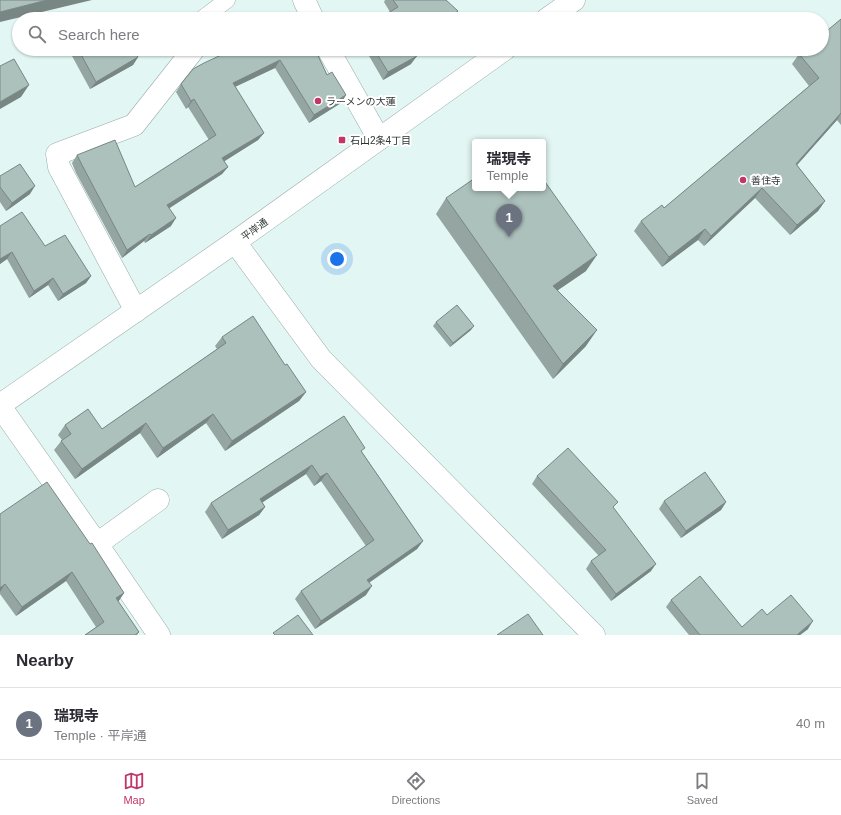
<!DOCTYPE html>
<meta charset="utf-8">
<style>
body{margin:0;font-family:Arial,"Noto Sans JP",sans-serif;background:#f7f7f7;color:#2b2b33}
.you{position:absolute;left:337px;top:259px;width:14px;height:14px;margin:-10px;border:3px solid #fff;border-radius:50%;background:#1a73e8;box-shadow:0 0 0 6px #1a73e833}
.badge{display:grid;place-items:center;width:26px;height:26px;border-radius:50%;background:#c23568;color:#fff;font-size:13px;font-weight:700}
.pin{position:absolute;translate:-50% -33px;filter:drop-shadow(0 1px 2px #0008)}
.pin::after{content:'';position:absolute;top:21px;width:14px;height:12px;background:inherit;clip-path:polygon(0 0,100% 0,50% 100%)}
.popup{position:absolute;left:472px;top:139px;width:74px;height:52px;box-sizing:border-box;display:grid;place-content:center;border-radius:4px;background:#fff;filter:drop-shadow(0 1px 3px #0005);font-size:13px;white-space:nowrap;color:#7c7c81}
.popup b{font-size:15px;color:#2b2b33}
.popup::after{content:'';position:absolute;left:50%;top:100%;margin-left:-8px;border:8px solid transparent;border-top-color:#fff}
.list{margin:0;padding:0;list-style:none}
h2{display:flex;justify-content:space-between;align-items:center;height:52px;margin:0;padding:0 16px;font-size:17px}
h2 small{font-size:13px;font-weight:400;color:#7c7c81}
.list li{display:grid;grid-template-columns:26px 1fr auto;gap:12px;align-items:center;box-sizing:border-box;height:72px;padding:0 16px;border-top:1px solid #e1e1e2}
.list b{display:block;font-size:15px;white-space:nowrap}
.list p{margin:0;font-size:13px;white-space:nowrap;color:#7c7c81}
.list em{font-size:13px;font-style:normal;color:#7c7c81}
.icon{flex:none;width:22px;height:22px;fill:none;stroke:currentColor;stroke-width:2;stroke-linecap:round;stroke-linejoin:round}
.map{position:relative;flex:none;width:841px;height:635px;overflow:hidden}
.search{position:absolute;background:#fff;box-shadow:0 1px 3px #0004;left:12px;right:12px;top:12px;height:44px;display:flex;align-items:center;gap:10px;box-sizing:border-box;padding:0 14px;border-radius:22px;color:#7c7c81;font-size:15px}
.sheet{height:124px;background:#fff}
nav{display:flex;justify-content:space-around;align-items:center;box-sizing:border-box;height:56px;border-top:1px solid #e1e1e2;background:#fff;font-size:11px;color:#7c7c81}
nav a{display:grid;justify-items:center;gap:2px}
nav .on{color:#c23568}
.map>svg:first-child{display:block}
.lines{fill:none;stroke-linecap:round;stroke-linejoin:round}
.lane-casing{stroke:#98aba8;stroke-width:17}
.street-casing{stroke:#98aba8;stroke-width:23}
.secondary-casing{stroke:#98aba8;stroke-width:23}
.lane{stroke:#fff;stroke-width:16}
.street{stroke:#fff;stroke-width:22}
.secondary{stroke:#fff;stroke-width:22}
.wall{fill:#94a5a2}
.shaded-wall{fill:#788684}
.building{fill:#acc0bc;stroke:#788684}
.poi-dot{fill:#c23568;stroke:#fff;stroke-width:1.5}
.labels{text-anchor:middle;stroke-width:4;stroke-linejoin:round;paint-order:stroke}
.poi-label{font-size:10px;fill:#2c3433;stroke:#fff;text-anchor:start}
.street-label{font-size:10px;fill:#2c3433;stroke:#fff}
</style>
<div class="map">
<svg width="841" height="635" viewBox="0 0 841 635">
<rect width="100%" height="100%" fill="#e2f6f3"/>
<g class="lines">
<defs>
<path id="lane" d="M 203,19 L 203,18 L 227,0"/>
<path id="street" d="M 304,0 L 313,19
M 328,49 L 379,139
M 235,242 L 321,359 L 594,635
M 136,311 L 59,167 L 57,154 L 134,125 L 194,49
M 0,406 L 97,544 L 158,500
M 97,544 L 159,635"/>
<path id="secondary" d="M 547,19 L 574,0
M 0,405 L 235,242 L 505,49"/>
</defs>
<!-- lane casing -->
<use href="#lane" class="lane-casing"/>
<!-- street casing -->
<use href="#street" class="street-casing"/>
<!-- secondary casing -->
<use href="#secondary" class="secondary-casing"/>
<!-- lane -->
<use href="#lane" class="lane"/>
<!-- street -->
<use href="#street" class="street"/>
<!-- secondary -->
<use href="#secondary" class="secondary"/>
</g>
<!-- wall -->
<path class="wall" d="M 385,0 L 446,0 L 453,19 L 390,12 L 384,2 Z
M 841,19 L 841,125 L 837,120 L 797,165 L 825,201 L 818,211 L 790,235 L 755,198 L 704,246 L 698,240 L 662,267 L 634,231 L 641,221 L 664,208 L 809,86 L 792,64 L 799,54 Z
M 77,49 L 134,49 L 138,57 L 133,65 L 90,89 L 72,56 Z
M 315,49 L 327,75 L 346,95 L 341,103 L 309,123 L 275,68 L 235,87 L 264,133 L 258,140 L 224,161 L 228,167 L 222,174 L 169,208 L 171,226 L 145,243 L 144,241 L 122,258 L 76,173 L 72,163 L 77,155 L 135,187 L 209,140 L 188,107 L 186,109 L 176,92 L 181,84 Z
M 365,49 L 412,49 L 411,64 L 383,80 Z
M 0,176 L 30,194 L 6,211 L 0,202 Z
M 446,198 L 586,271 L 558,290 L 586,346 L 553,379 L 436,214 Z
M 0,226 L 45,246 L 91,276 L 86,283 L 58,301 L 48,285 L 29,298 L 7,259 L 0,264 Z
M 436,322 L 471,330 L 450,347 L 433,326 Z
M 222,337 L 285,365 L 306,392 L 299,401 L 225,451 L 206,423 L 157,458 L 140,433 L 75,479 L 54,450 L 62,440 L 58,435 L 65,425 L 102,429 L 217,349 L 215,346 Z
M 344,416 L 362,452 L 423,541 L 417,549 L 369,583 L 366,595 L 315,629 L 295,599 L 301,591 L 366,546 L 321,481 L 314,486 L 306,474 L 262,502 L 265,507 L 259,515 L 222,539 L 205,512 L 211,503 Z
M 537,476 L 614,508 L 651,571 L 611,601 L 586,569 L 591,561 L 599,556 L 532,484 Z
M 664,501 L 726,502 L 721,510 L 681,538 L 659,509 Z
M 0,514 L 124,593 L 118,602 L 139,632 L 137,635 L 85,635 L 96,627 L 66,581 L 16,616 L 0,594 Z
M 671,600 L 742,627 L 767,615 L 808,629 L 800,635 L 689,635 L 666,607 Z"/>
<!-- shaded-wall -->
<path class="shaded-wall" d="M 47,0 L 92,0 L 0,22 L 0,12 Z
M 458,11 L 453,19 L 447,19 Z
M 417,56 L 411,64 L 383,80 L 388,72 Z
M 138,57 L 133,65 L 90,89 L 96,82 Z
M 280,60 L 275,68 L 228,90 L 233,83 Z
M 29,85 L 21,97 L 0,109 L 0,102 Z
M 346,95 L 341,103 L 309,123 L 314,115 Z
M 194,99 L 188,107 L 186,109 L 191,101 Z
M 841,113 L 837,120 L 789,174 L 796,164 Z
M 264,133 L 258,140 L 217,166 L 222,158 Z
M 228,167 L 222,174 L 162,213 L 167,205 Z
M 35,186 L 30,194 L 6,211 L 12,203 Z
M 762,188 L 755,198 L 704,246 L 711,236 Z
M 825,201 L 818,211 L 790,235 L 797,225 Z
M 176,218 L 171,226 L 145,243 L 151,235 Z
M 705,229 L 698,240 L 662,267 L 669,257 Z
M 150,234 L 144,241 L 122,258 L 127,250 Z
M 12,252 L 7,259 L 0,264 L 0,259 Z
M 597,255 L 586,271 L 542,301 L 553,286 Z
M 91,276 L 86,283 L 58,301 L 63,294 Z
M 53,278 L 48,285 L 29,298 L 34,291 Z
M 474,326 L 471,330 L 450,347 L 453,343 Z
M 597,330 L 586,346 L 553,379 L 563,364 Z
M 306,392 L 299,401 L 225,451 L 232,441 Z
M 213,414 L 206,423 L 157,458 L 163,448 Z
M 146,423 L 140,433 L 75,479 L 82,469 Z
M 312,465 L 306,474 L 254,508 L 260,499 Z
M 327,473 L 321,481 L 314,486 L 320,477 Z
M 726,502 L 721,510 L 681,538 L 686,531 Z
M 265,507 L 259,515 L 222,539 L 228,530 Z
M 423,541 L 417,549 L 361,588 L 367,580 Z
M 656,564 L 651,571 L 611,601 L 616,594 Z
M 72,572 L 66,581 L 16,616 L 22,607 Z
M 5,584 L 0,592 L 0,588 Z
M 372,586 L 366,595 L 315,629 L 321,621 Z
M 124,593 L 118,602 L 116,598 Z
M 813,621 L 808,629 L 800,635 L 797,635 Z"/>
<!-- building -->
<path class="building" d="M 0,0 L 47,0 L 0,12 Z
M 393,0 L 446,0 L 458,11 L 447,19 L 378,19 L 398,7 Z
M 841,19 L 841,113 L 796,164 L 825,201 L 797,225 L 762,188 L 711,236 L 705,229 L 669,257 L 641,221 L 662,205 L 664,208 L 819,78 L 799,54 L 806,49 L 822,49 L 822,35 Z
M 78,49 L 134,49 L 138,57 L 96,82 Z
M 234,49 L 315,49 L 327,75 L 332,72 L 346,95 L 314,115 L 280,60 L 233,83 L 264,133 L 222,158 L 228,167 L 167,205 L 176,218 L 151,235 L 150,234 L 127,250 L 82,165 L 77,155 L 115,140 L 135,187 L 216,135 L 194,99 L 191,101 L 181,84 L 193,69 L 204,63 Z
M 374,49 L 412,49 L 417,56 L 388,72 Z
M 14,59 L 29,85 L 0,102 L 0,66 Z
M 20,164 L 35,186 L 12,203 L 0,187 L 0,176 Z
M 475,178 L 475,188 L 543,188 L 543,179 L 597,255 L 553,286 L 597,330 L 563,364 L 446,198 Z
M 22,212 L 45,246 L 65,235 L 91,276 L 63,294 L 53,278 L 34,291 L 12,252 L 0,259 L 0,226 Z
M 457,305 L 474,326 L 453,343 L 436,322 Z
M 253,316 L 285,365 L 287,364 L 306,392 L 232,441 L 213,414 L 163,448 L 146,423 L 82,469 L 61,441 L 71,434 L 65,425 L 88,409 L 102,429 L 226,343 L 222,337 Z
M 344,416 L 365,448 L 361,451 L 423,541 L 367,580 L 372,586 L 321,621 L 301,591 L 374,540 L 327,473 L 320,477 L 312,465 L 260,499 L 265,507 L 228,530 L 211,503 Z
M 568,448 L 618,502 L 613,507 L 656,564 L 616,594 L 591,561 L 606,550 L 537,476 Z
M 705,472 L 726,502 L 686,531 L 664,501 Z
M 47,482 L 90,544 L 92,543 L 124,593 L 116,598 L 139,632 L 135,635 L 85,635 L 104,622 L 72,572 L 22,607 L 5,584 L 0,588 L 0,514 Z
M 700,576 L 742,627 L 762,609 L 767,615 L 791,595 L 813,621 L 797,635 L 700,635 L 671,600 Z
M 528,614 L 543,635 L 497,635 Z
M 298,615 L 313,635 L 275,635 L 273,633 Z"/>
<!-- markers -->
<g class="poi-dot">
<circle cx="318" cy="101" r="4"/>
<rect x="338" y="136" width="8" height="8" rx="2"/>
<circle cx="743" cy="180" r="4"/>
</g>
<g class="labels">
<!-- poi labels -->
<g class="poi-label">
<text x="326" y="105">ラーメンの大蓮</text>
<text x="350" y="144">石山2条4丁目</text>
<text x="751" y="184">善住寺</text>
</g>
<!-- street labels -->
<g class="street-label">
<text transform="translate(254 229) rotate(-36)" y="4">平岸通</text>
</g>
</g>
</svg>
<div class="you"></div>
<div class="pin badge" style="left:509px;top:237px;background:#6b7280">1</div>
<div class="popup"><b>瑞現寺</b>Temple</div>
<div class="search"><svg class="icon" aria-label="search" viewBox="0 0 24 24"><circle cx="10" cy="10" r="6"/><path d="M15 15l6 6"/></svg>Search here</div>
</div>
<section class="sheet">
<h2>Nearby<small></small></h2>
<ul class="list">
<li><span class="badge" style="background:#6b7280">1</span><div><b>瑞現寺</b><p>Temple · 平岸通</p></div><em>40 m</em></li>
</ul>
</section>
<nav>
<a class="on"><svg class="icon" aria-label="map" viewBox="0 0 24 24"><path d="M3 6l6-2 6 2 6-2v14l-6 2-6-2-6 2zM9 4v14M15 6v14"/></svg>Map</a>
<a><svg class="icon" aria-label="directions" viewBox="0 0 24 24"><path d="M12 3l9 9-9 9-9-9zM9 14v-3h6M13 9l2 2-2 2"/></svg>Directions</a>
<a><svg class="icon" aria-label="saved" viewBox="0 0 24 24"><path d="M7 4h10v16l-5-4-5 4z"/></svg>Saved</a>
</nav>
